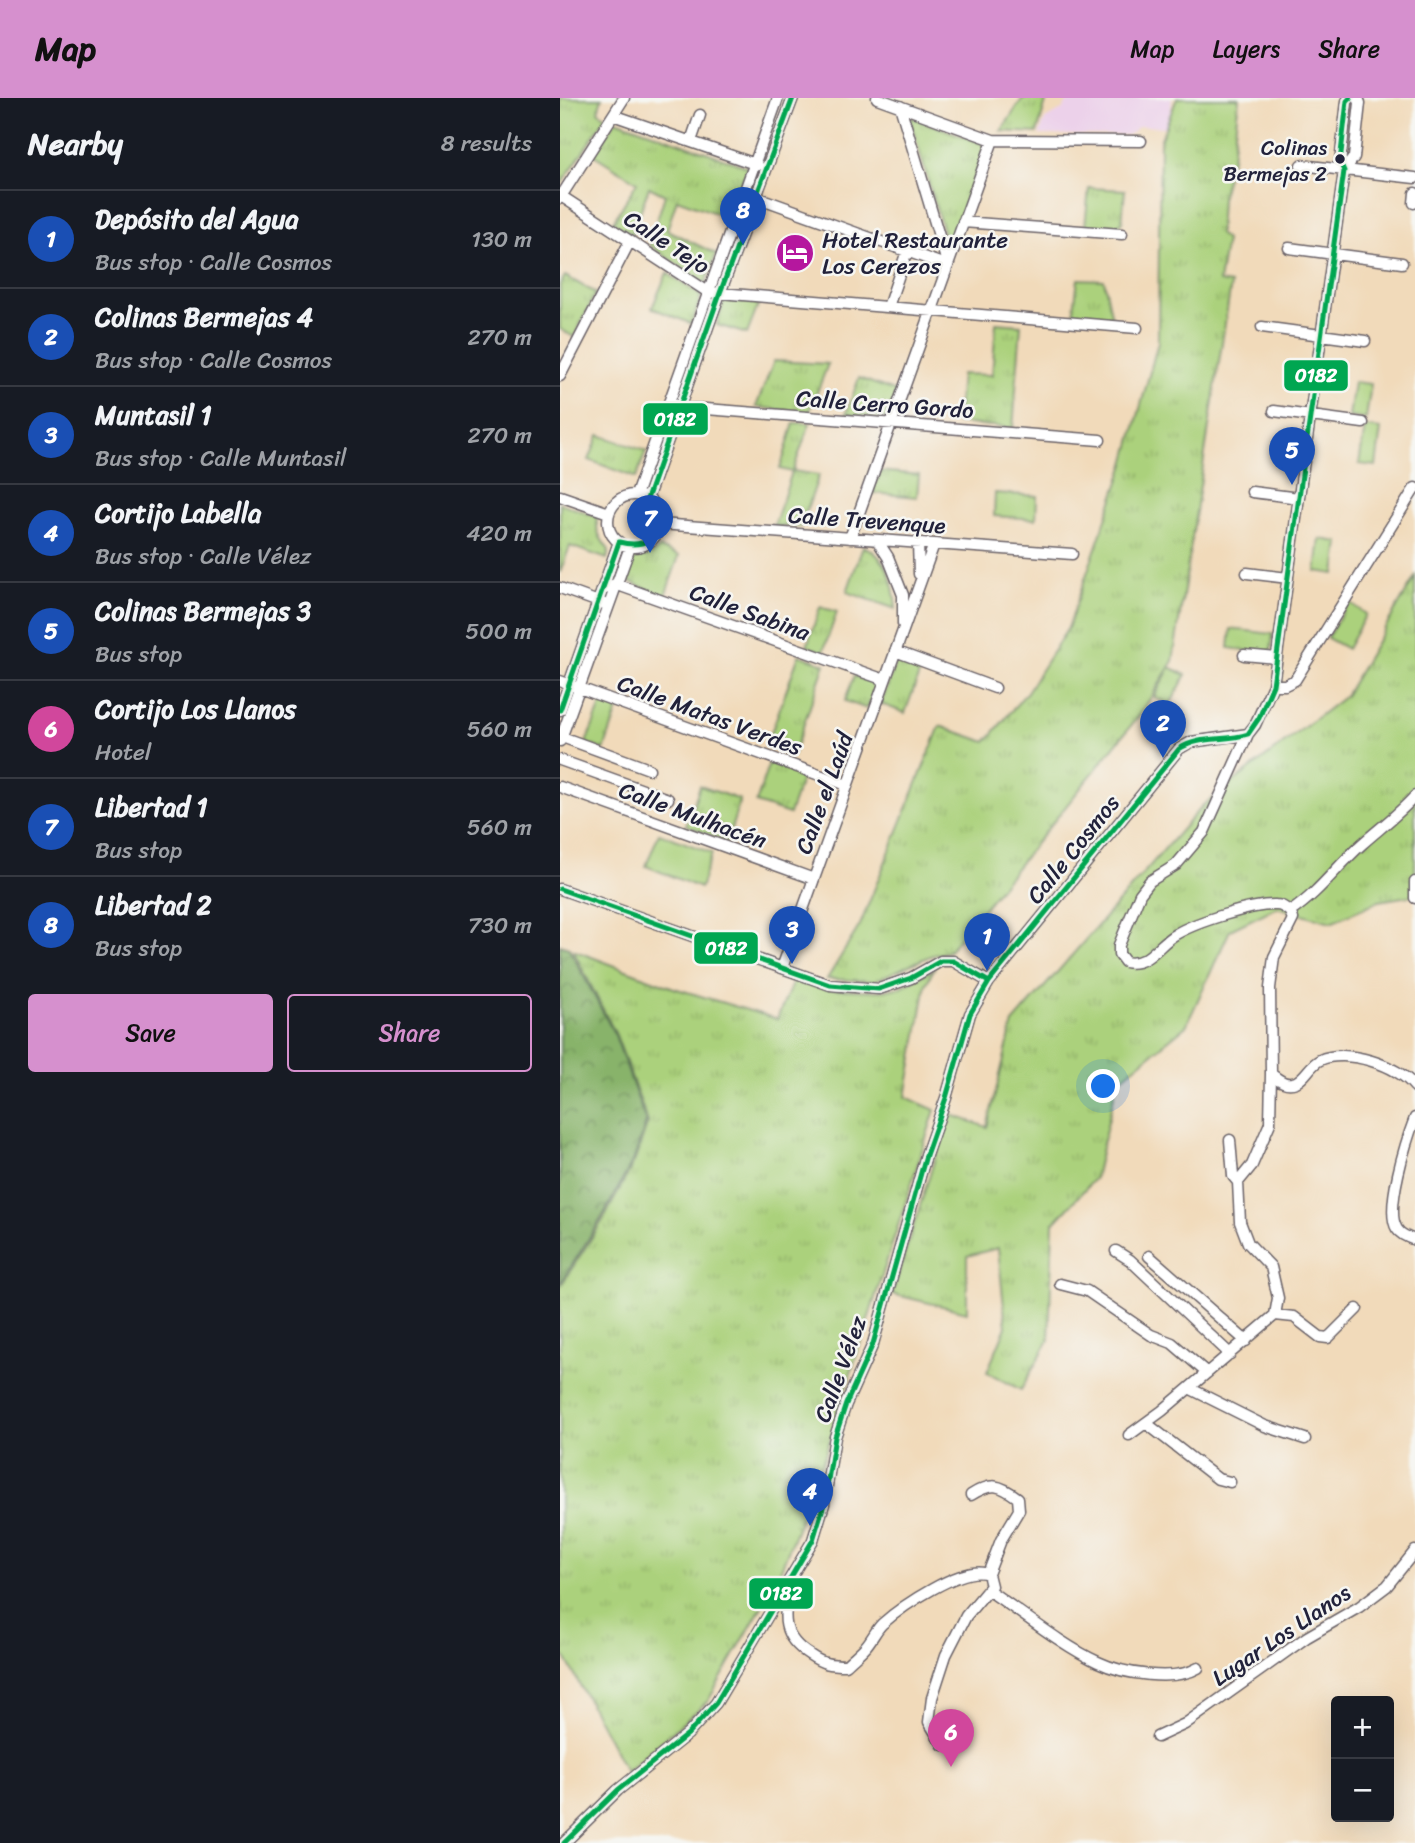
<!DOCTYPE html>
<meta charset="utf-8">
<style>
body{margin:0;font-family:Sriracha,sans-serif;background:#242831;color:#f1f3f6}
.controls{position:absolute;right:21px;bottom:21px;display:grid;overflow:hidden;border-radius:7px;box-shadow:0 7px 28px #0002}
.controls button{width:63px;height:63px;display:grid;place-items:center;padding:0;border:0;border-bottom:2px solid #363941;background:#171b24;color:#f1f3f6;font:35px sans-serif}
.you{position:absolute;left:544px;top:989px;width:24px;height:24px;margin:-18px;border:5px solid #fff;border-radius:50%;background:#1a73e8;box-shadow:0 0 0 10px #1a73e833}
.badge{display:grid;place-items:center;width:46px;height:46px;border-radius:50%;background:#d690ce;color:#fff;font-size:23px;font-weight:700}
.pin{position:absolute;translate:-50% -58px;filter:drop-shadow(0 2px 4px #0008)}
.pin::after{content:'';position:absolute;top:37px;width:24px;height:21px;background:inherit;clip-path:polygon(0 0,100% 0,50% 100%)}
.list{margin:0;padding:0;list-style:none}
h2{display:flex;justify-content:space-between;align-items:center;height:91px;margin:0;padding:0 28px;font-size:30px}
h2 small{font-size:23px;font-weight:400;color:#9ea1a6}
.list li{display:grid;grid-template-columns:46px 1fr auto;gap:21px;align-items:center;box-sizing:border-box;height:98px;padding:0 28px;border-top:2px solid #363941}
.list b{display:block;font-size:26px;white-space:nowrap}
.list p{margin:0;font-size:23px;white-space:nowrap;color:#9ea1a6}
.list em{font-size:23px;font-style:normal;color:#9ea1a6}
.actions{display:flex;gap:14px;padding:21px 28px}
.actions a{flex:1;padding:16px 0;border:2px solid #d690ce;border-radius:7px;text-align:center;font-size:24px;color:#d690ce}
.actions .main{background:#d690ce;color:#111}
.map{position:relative;flex:none;width:855px;height:1745px;overflow:hidden}
header{display:flex;align-items:center;gap:42px;box-sizing:border-box;height:98px;padding:0 35px;background:#d690ce;color:#111}
header strong{font-size:33px}
nav{display:flex;gap:38px;margin-inline-start:auto;font-size:24px}
main{display:flex}
aside{flex:1;background:#171b24}
.map>svg:first-child{display:block}
.built{fill:#ecd1ea}
.grass{fill:url(#grass-tufts);stroke:#667a5b;stroke-width:2}
.forest{fill:url(#forest-crowns);stroke:#556a53;stroke-width:2}
.green{fill:#abd17b;stroke:#667a5b;stroke-width:2}
.lines{fill:none;stroke-linecap:round;stroke-linejoin:round}
.minor-casing{stroke:#6a6267;stroke-width:13}
.minor{stroke:#fff;stroke-width:10}
.bus-1-casing{stroke:#f6f6f2;stroke-width:10}
.bus-1{stroke:#00a651;stroke-width:5}
.bus-dot{fill:#22223b;stroke:#f6f6f2;stroke-width:2.5}
.labels{text-anchor:middle;stroke-width:5;stroke-linejoin:round;paint-order:stroke}
.bus-label{font-size:21px;fill:#22223b;stroke:#f6f6f2;text-anchor:end}
.poi-label{font-size:23px;fill:#22223b;stroke:#f6f6f2;text-anchor:start}
.street-label{font-size:23px;fill:#22223b;stroke:#f6f6f2}
.line-badge{stroke:#f6f6f2;stroke-width:2.5}
.badge-label{font-size:19px;text-anchor:middle;font-weight:bold;fill:#fff}
</style>
<header>
<strong>Map</strong>
<nav><a>Map</a><a>Layers</a><a>Share</a></nav>
</header>
<main>
<aside>
<h2>Nearby<small>8 results</small></h2>
<ul class="list">
<li><span class="badge" style="background:#1a4fb4">1</span><div><b>Depósito del Agua</b><p>Bus stop · Calle Cosmos</p></div><em>130 m</em></li>
<li><span class="badge" style="background:#1a4fb4">2</span><div><b>Colinas Bermejas 4</b><p>Bus stop · Calle Cosmos</p></div><em>270 m</em></li>
<li><span class="badge" style="background:#1a4fb4">3</span><div><b>Muntasil 1</b><p>Bus stop · Calle Muntasil</p></div><em>270 m</em></li>
<li><span class="badge" style="background:#1a4fb4">4</span><div><b>Cortijo Labella</b><p>Bus stop · Calle Vélez</p></div><em>420 m</em></li>
<li><span class="badge" style="background:#1a4fb4">5</span><div><b>Colinas Bermejas 3</b><p>Bus stop</p></div><em>500 m</em></li>
<li><span class="badge" style="background:#d1479c">6</span><div><b>Cortijo Los Llanos</b><p>Hotel</p></div><em>560 m</em></li>
<li><span class="badge" style="background:#1a4fb4">7</span><div><b>Libertad 1</b><p>Bus stop</p></div><em>560 m</em></li>
<li><span class="badge" style="background:#1a4fb4">8</span><div><b>Libertad 2</b><p>Bus stop</p></div><em>730 m</em></li>
</ul>
<div class="actions"><a class="main">Save</a><a>Share</a></div>
</aside>
<div class="map">
<svg width="855" height="1745" viewBox="0 0 855 1745">
<defs>
<pattern id="grass-tufts" width="24" height="20" patternUnits="userSpaceOnUse" patternTransform="scale(1.75)"><rect width="24" height="20" fill="#abd17b"/><path d="M3 7l-1-3M5 7V3M7 7l1-3M15 17l-1-3M17 17v-4M19 17l1-3" fill="none" stroke="#93b36b"/></pattern>
<pattern id="forest-crowns" width="20" height="18" patternUnits="userSpaceOnUse" patternTransform="scale(1.75)"><rect width="20" height="18" fill="#88b36b"/><path d="M2 6a3 3 0 1 1 6 0M12 15a3 3 0 1 1 6 0" fill="none" stroke="#6f9159"/></pattern>
</defs>
<rect width="100%" height="100%" fill="#f6f6f2"/>
<filter id="ink" filterUnits="userSpaceOnUse"><feTurbulence type="fractalNoise" baseFrequency=".0143" numOctaves="2"/><feDisplacementMap in="SourceGraphic" scale="14" xChannelSelector="R" yChannelSelector="G"/><feConvolveMatrix kernelMatrix="1 2 1 2 8 2 1 2 1" color-interpolation-filters="sRGB"/></filter>
<filter id="wash" filterUnits="userSpaceOnUse"><feTurbulence type="fractalNoise" baseFrequency=".00686" numOctaves="4" result="noise"/><feDisplacementMap in="SourceGraphic" scale="28" xChannelSelector="R" yChannelSelector="G"/><feGaussianBlur stdDeviation="1.57" result="paint"/><feColorMatrix in="noise" values="0 0 0 0 0 0 0 0 0 0 0 0 0 0 0 0 0 1.4 0 .05"/><feComposite in="paint" operator="in"/></filter>
<g filter="url(#wash)">
<rect width="100%" height="100%" fill="#f1daba"/>
<!-- built -->
<path class="built" d="M 510,0 L 612,0 L 611,11 L 605,29 L 579,28 L 568,37 L 479,37 L 485,21 L 502,12 Z"/>
<!-- grass -->
<path class="grass" d="M 0,0 L 42,0 L 38,13 L 46,19 L 0,88 Z
M 463,0 L 487,0 L 477,35 L 441,33 Z
M 617,0 L 679,0 L 672,60 L 661,101 L 659,136 L 666,142 L 659,184 L 671,186 L 613,563 L 582,614 L 389,853 L 370,858 L 314,883 L 267,881 L 300,827 L 380,628 L 426,644 L 467,594 L 508,530 L 565,366 L 598,244 L 600,43 Z
M 349,18 L 427,47 L 388,150 Z
M 56,22 L 188,69 L 169,120 L 117,101 L 107,132 L 156,156 L 145,186 L 89,147 L 105,97 L 89,89 L 72,137 L 53,124 L 77,84 L 34,57 Z
M 529,90 L 565,92 L 562,124 L 552,131 L 525,128 Z
M 107,175 L 141,198 L 132,226 L 92,210 Z
M 5,178 L 36,195 L 14,239 L 0,231 L 0,186 Z
M 518,181 L 544,182 L 552,221 L 513,219 Z
M 164,202 L 199,205 L 187,236 L 157,227 Z
M 436,225 L 461,227 L 453,330 L 397,325 L 401,276 L 432,277 Z
M 214,263 L 268,266 L 249,315 L 196,309 Z
M 299,280 L 337,294 L 327,321 L 286,316 Z
M 234,325 L 250,325 L 233,373 L 259,377 L 241,429 L 214,428 L 232,374 L 220,371 Z
M 39,337 L 86,353 L 76,380 L 29,362 Z
M 319,373 L 359,377 L 357,399 L 313,395 Z
M 0,405 L 37,419 C 35,433 41,442 49,452 L 47,461 L 10,448 L 0,475 Z
M 303,448 C 329,459 334,485 336,511 L 287,494 Z
M 100,450 L 119,458 L 105,498 L 62,481 L 71,460 L 90,457 Z
M 855,479 L 855,797 L 819,803 L 771,824 L 717,809 L 670,832 L 626,928 L 557,984 L 535,1080 L 493,1126 L 489,1242 L 461,1292 L 427,1274 L 446,1229 L 438,1150 L 407,1158 L 407,1214 L 332,1196 L 389,1016 L 427,1029 L 453,925 L 642,708 L 785,598 Z
M 260,509 L 277,514 L 263,554 L 247,548 Z
M 239,557 L 265,566 L 233,657 L 206,649 Z
M 338,559 L 362,568 L 345,615 L 321,606 Z
M 294,578 L 317,586 L 307,611 L 285,603 Z
M 42,605 L 58,611 L 44,652 L 26,645 Z
M 209,665 L 243,677 L 229,716 L 196,705 Z
M 140,688 L 180,702 L 167,744 L 126,727 Z
M 13,852 L 114,890 L 217,921 L 235,879 L 266,891 L 322,893 L 341,889 L 374,871 L 366,886 L 346,999 L 375,1012 L 263,1363 L 216,1484 L 148,1603 L 66,1674 L 5,1559 L 0,1559 L 0,1189 L 45,1119 L 75,1062 L 88,1024 L 56,937 Z"/>
<!-- forest -->
<path class="forest" d="M 0,847 L 9,850 L 55,937 L 86,1024 L 74,1061 L 43,1118 L 0,1186 Z"/>
<!-- green -->
<path class="green" d="M 794,284 L 811,286 L 806,321 L 789,319 Z
M 805,329 L 821,331 L 816,368 L 799,366 Z
M 435,395 L 477,398 L 476,421 L 434,418 Z
M 760,441 L 779,444 L 775,476 L 756,473 Z
M 789,504 L 806,516 L 787,551 L 767,540 Z
M 671,531 L 713,536 L 711,553 L 708,556 L 669,550 Z
M 610,569 L 626,577 L 610,607 L 594,599 Z
M 99,735 L 152,755 L 140,790 L 86,768 Z"/>
</g>
<g filter="url(#ink)">
<g class="lines">
<defs>
<path id="minor" d="M 317,0 L 433,42 L 581,43
M 340,8 L 388,168
M 53,17 L 198,67
M 131,43 L 140,17
M 741,67 L 855,80
M 784,73 L 794,59 L 800,5 L 798,0
M 191,97 L 388,168
M 1,98 L 148,194 L 577,230
M 0,100 L 64,0
M 854,105 L 855,95
M 403,124 L 562,136
M 729,150 L 842,165
M 328,209 L 347,153
M 702,229 L 805,243
M 0,278 L 70,143
M 109,304 L 121,309 L 540,342
M 714,313 L 803,325
M 692,394 L 739,400
M 76,397 L 218,0
M48 423a26 26 0 1 1 52 0a26 26 0 1 1-52 0Z
M 0,398 L 49,415
M 87,401 L 160,195 L 233,0
M 100,426 L 512,456
M 290,440 L 433,42
M 317,442 L 328,459 L 343,497 L 343,526
M 358,445 L 359,476
M 687,475 L 728,480
M 0,490 L 44,506
M 43,492 L 55,486 L 325,582
M 335,553 L 435,590
M 684,557 L 717,560
M 0,583 L 287,687
M 713,587 L 725,587 L 735,582 L 855,390
M 0,612 L 59,444
M 2,639 L 89,671
M 0,643 L 70,449
M 0,662 L 108,701
M 0,689 L 254,781
M 855,784 L 855,800
M 0,791 L 270,887 L 319,891 L 351,880 L 381,863 L 393,863 L 429,884
M 730,814 C 726,810 722,807 716,807 C 693,806 636,824 616,836 C 598,846 588,869 565,864 L 559,856 L 559,847 L 580,796 L 590,783 L 616,767 L 644,734 L 688,636 L 695,627 L 713,587 L 784,73 L 780,64 L 787,3 L 790,0
M 730,814 L 733,821 L 714,859 L 710,890 L 711,976 C 719,982 726,988 736,984 C 746,979 750,967 760,962 C 785,950 839,967 855,989
M 730,814 C 759,795 777,768 802,746 C 820,730 839,716 855,698
M 222,870 L 374,446
M 855,1020 C 847,1041 824,1112 837,1131 C 840,1136 849,1140 855,1142
M 670,1042 L 673,1078 L 678,1084
M 556,1153 L 570,1162 L 670,1256
M 589,1158 L 686,1243
M 500,1186 L 527,1193 L 591,1237 L 612,1245 L 647,1275
M 715,1217 L 734,1219 L 760,1239 L 768,1240 L 797,1211
M 629,1290 L 705,1328 L 745,1341
M 586,1325 L 658,1381 L 670,1384
M 569,1337 L 602,1313 L 715,1217 L 718,1200 L 711,1169 L 688,1145 L 680,1124 L 678,1084 L 692,1067 L 710,1025 L 711,976
M 411,1397 C 432,1384 439,1386 458,1400 L 459,1412 L 441,1442 L 428,1476
M 229,1489 C 223,1519 221,1539 250,1557 C 263,1566 270,1567 286,1567 C 293,1560 300,1555 306,1548 C 312,1541 316,1532 322,1526 C 341,1509 403,1466 428,1476 L 431,1488 L 406,1518 L 386,1557 L 372,1600 L 369,1624 L 383,1647
M 428,1492 C 461,1514 503,1548 538,1564 C 563,1576 614,1584 638,1570
M 597,1639 L 625,1626 L 747,1539 L 799,1509 L 827,1488 L 855,1453
M 4,1745 L 58,1692 L 128,1636 L 156,1605 L 253,1442 L 264,1406 L 275,1339 L 286,1306 L 313,1246 L 366,1057 L 386,1000 L 410,916 L 429,884 L 619,651 L 631,644 L 688,636"/>
</defs>
<!-- minor casing -->
<use href="#minor" class="minor-casing"/>
<!-- minor -->
<use href="#minor" class="minor"/>
<defs>
<path id="bus-1" d="M 0,612 L 59,444 C 94,453 112,429 87,401 L 160,195 L 233,0
M 0,791 L 270,887 L 319,891 L 351,880 L 381,863 L 393,863 L 429,884
M 4,1745 L 58,1692 L 128,1636 L 156,1605 L 253,1442 L 264,1406 L 275,1339 L 286,1306 L 313,1246 L 366,1057 L 386,1000 L 410,916 L 429,884 L 619,651 C 640,637 665,644 688,636 L 699,620 L 713,587 L 784,73 L 780,64 L 787,3 L 790,0"/>
</defs>
<!-- bus-1 casing -->
<use href="#bus-1" class="bus-1-casing"/>
<!-- bus-1 -->
<use href="#bus-1" class="bus-1"/>
</g>
</g>
<!-- icons -->
<defs>
<symbol id="hotel-disc" viewBox="-11 -11 22 22"><circle r="9.5" fill="#b5179e" stroke="#f6f6f2"/><path d="M-6-4.5h1.5V1H6V5H4.5V3h-9V5H-6ZM-4 0a1.8 1.8 0 1 1 3.6 0ZM.5 0V-2.5h3Q6-2.5 6 0Z" fill="#fff"/></symbol>
</defs>
<g fill-rule="evenodd">
<use href="#hotel-disc" x="213" y="133" width="44" height="44"/>
</g>
<!-- markers -->
<circle class="bus-dot" cx="780" cy="61" r="6"/>
<g class="labels">
<!-- bus labels -->
<g class="bus-label">
<text x="767" y="57">Colinas<tspan x="767" dy="26">Bermejas 2</tspan></text>
</g>
<!-- poi labels -->
<g class="poi-label">
<text x="262" y="150">Hotel Restaurante<tspan x="262" dy="26">Los Cerezos</tspan></text>
</g>
<!-- street labels -->
<g class="street-label">
<text transform="translate(107 144) rotate(33)" y="8">Calle Tejo</text>
<text transform="translate(325 306) rotate(4)" y="8">Calle Cerro Gordo</text>
<text transform="translate(307 422) rotate(4)" y="8">Calle Trevenque</text>
<text transform="translate(190 514) rotate(20)" y="8">Calle Sabina</text>
<text transform="translate(150 617) rotate(20)" y="8">Calle Matas Verdes</text>
<text transform="translate(264 695) rotate(-70)" y="8">Calle el Laúd</text>
<text transform="translate(133 717) rotate(20)" y="8">Calle Mulhacén</text>
<text transform="translate(513 751) rotate(-51)" y="8">Calle Cosmos</text>
<text transform="translate(280 1271) rotate(-70)" y="8">Calle Vélez</text>
<text transform="translate(721 1537) rotate(-34)" y="8">Lugar Los Llanos</text>
</g>
</g>
<g class="line-badge">
<rect x="723" y="261" width="66" height="33" rx="7" fill="#00a651"/>
<rect x="82" y="304" width="67" height="34" rx="7" fill="#00a651"/>
<rect x="133" y="833" width="66" height="34" rx="7" fill="#00a651"/>
<rect x="188" y="1479" width="66" height="33" rx="7" fill="#00a651"/>
</g>
<g class="badge-label">
<text x="756" y="284">0182</text>
<text x="115" y="328">0182</text>
<text x="166" y="857">0182</text>
<text x="221" y="1502">0182</text>
</g>
</svg>
<div class="controls">
<button>+</button>
<button>−</button>
</div>
<div class="you"></div>
<div class="pin badge" style="left:427px;top:873px;background:#1a4fb4">1</div>
<div class="pin badge" style="left:603px;top:660px;background:#1a4fb4">2</div>
<div class="pin badge" style="left:232px;top:866px;background:#1a4fb4">3</div>
<div class="pin badge" style="left:250px;top:1428px;background:#1a4fb4">4</div>
<div class="pin badge" style="left:732px;top:387px;background:#1a4fb4">5</div>
<div class="pin badge" style="left:391px;top:1669px;background:#d1479c">6</div>
<div class="pin badge" style="left:90px;top:455px;background:#1a4fb4">7</div>
<div class="pin badge" style="left:183px;top:147px;background:#1a4fb4">8</div>
</div>
</main>
